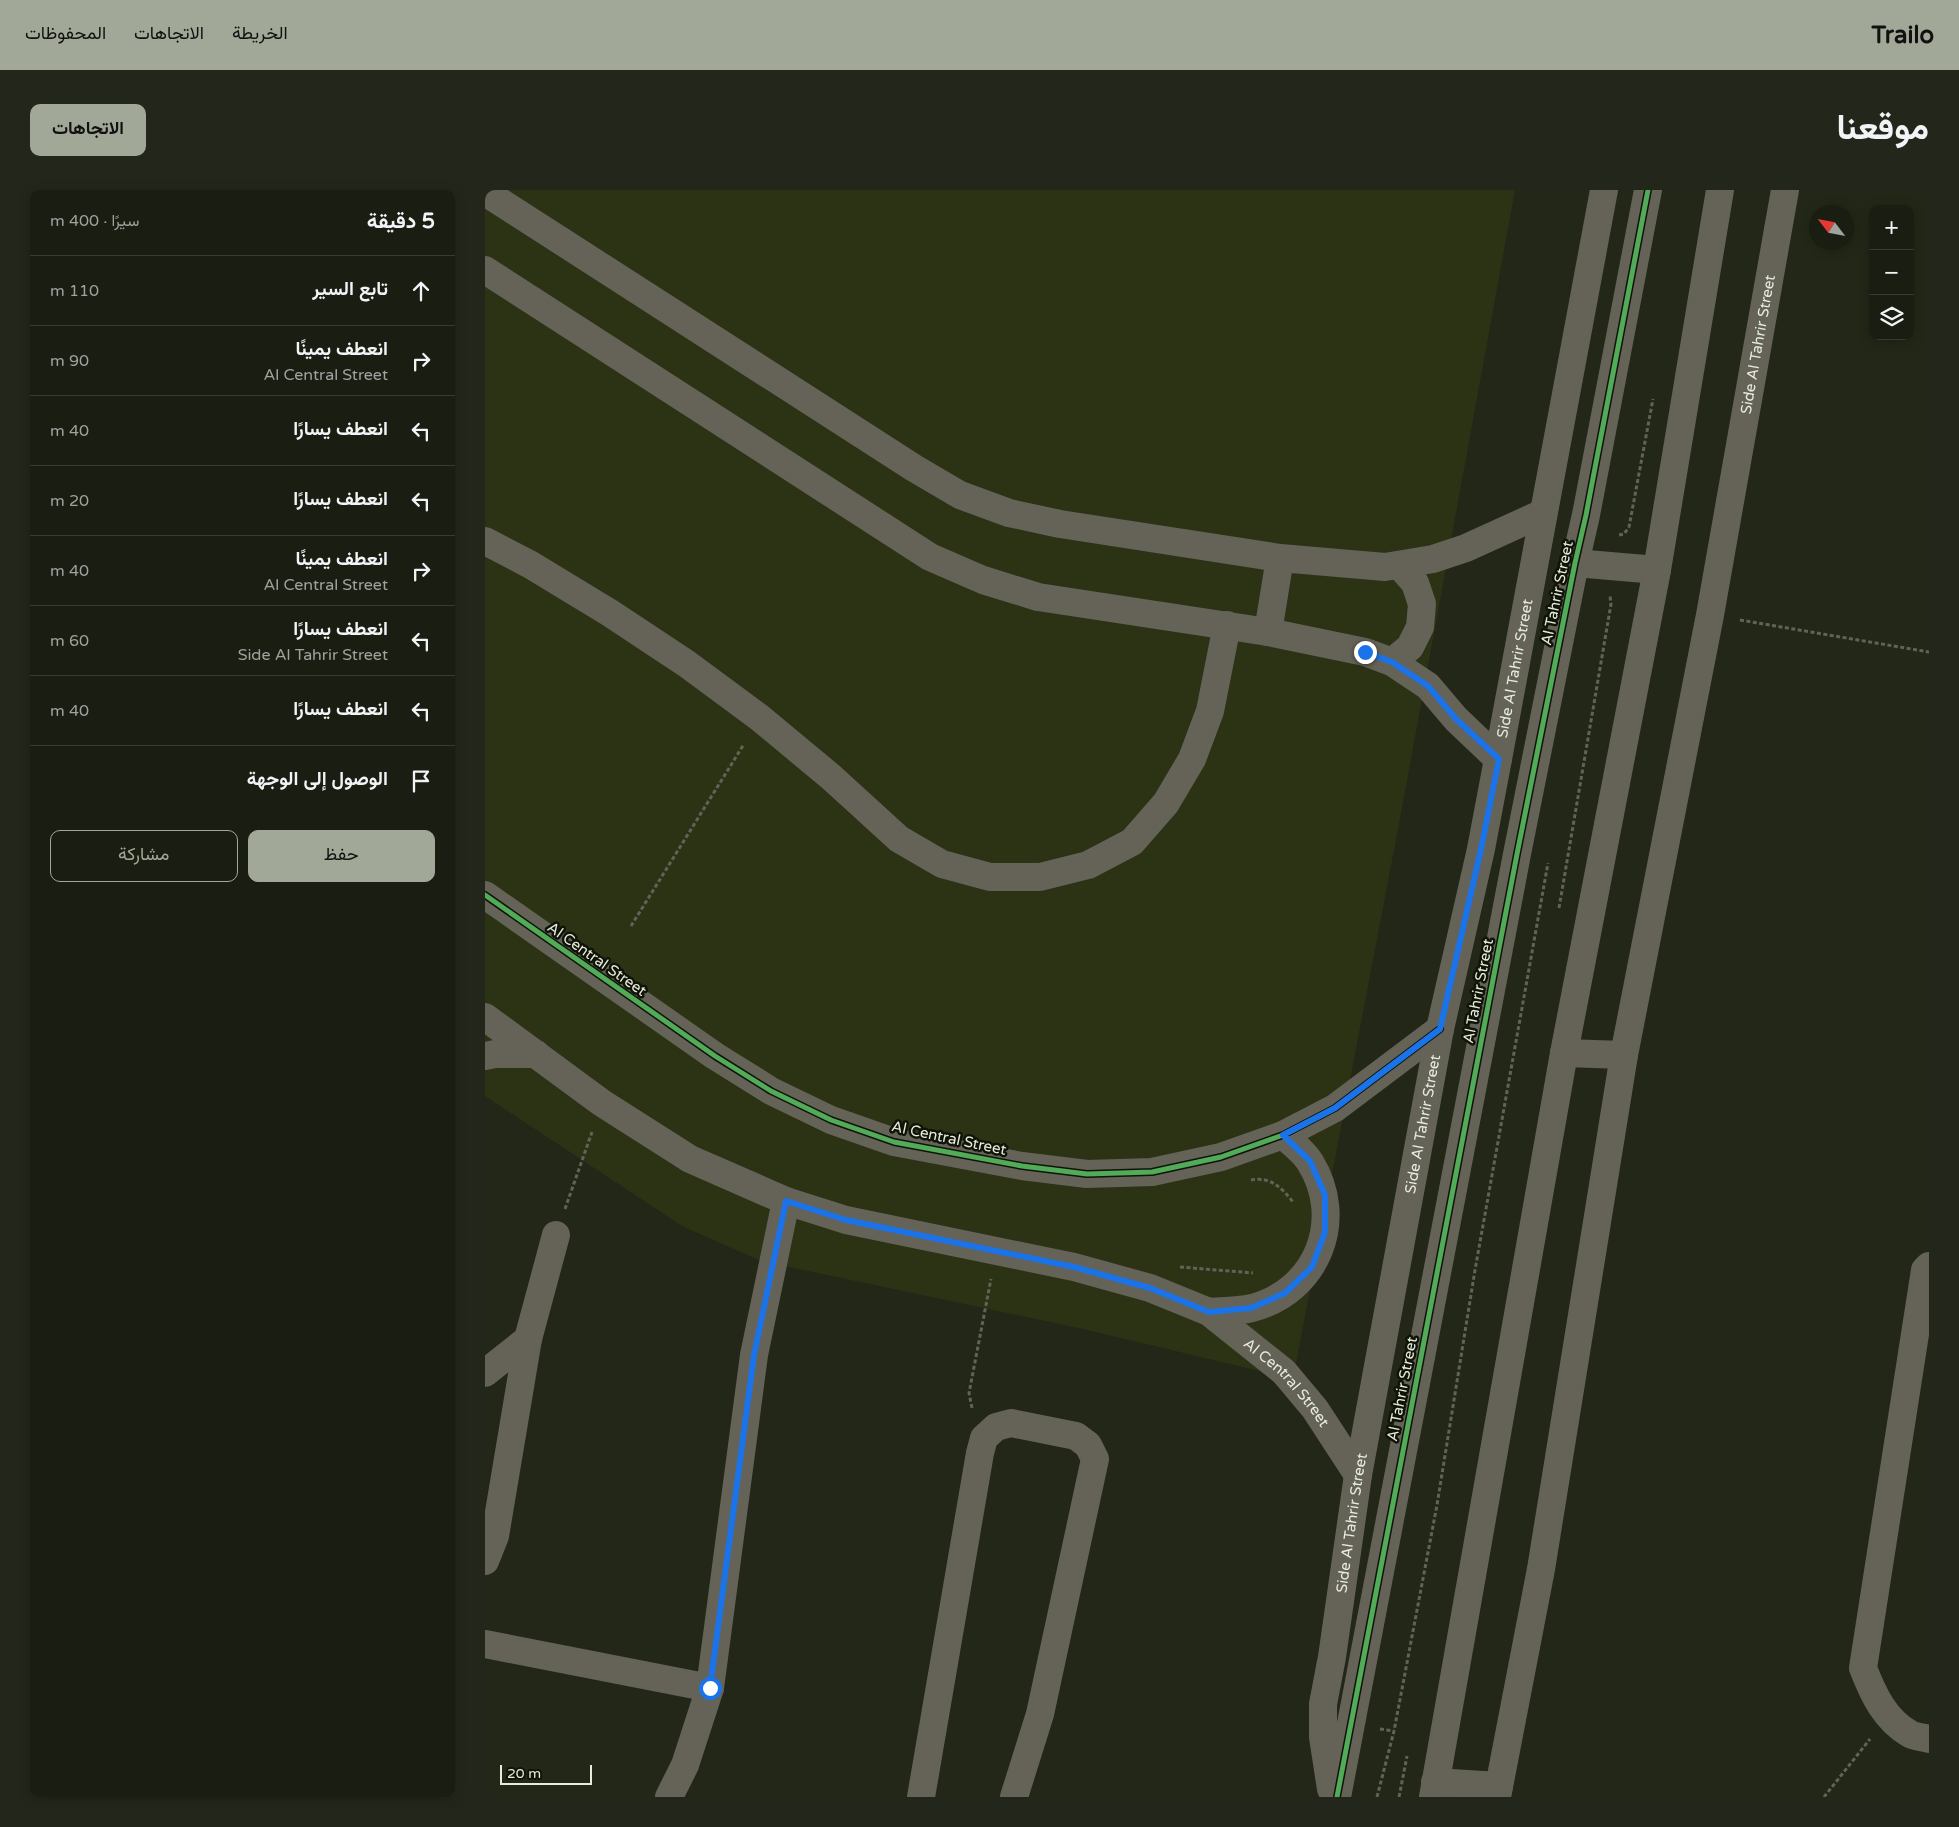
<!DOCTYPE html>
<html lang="ar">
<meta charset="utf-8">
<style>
body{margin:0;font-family:"Varela Round",Vazirmatn,sans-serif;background:#23261a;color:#f1f3f6;direction:rtl}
.controls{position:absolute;right:15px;top:15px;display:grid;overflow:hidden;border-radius:10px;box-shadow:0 2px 12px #0003}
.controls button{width:45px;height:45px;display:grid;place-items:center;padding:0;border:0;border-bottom:1px solid #383b31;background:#1a1d11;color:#f1f3f6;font:25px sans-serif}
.compass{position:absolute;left:1324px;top:15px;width:45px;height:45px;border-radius:50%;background:#1a1d11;box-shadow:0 2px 12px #0003;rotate:302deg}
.scale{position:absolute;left:15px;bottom:12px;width:92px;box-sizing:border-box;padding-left:5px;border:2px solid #e7eddc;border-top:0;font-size:14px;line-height:18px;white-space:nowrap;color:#e7eddc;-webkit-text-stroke:4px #101408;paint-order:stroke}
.stop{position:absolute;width:15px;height:15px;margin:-11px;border:4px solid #1a73e8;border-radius:50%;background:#fff}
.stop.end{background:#1a73e8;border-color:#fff;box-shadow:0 1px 5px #0008}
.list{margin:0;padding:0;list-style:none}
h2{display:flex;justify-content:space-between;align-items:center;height:65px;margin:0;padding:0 20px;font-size:21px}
h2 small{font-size:16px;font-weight:400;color:#9fa29f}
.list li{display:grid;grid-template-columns:32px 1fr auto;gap:15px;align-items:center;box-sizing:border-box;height:70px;padding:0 20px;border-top:1px solid #383b31}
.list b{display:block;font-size:19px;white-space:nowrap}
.list p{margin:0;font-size:16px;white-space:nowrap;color:#9fa29f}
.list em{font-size:16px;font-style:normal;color:#9fa29f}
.actions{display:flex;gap:10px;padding:15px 20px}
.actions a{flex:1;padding:11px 0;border:1px solid #a2a897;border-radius:10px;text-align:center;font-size:18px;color:#a2a897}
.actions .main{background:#a2a897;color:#111}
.icon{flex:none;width:28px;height:28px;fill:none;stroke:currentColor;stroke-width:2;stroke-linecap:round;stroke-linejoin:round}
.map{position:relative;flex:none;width:1444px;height:1607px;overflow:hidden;direction:ltr;border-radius:10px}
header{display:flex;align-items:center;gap:30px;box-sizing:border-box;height:70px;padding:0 25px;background:#a2a897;color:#111}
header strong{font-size:24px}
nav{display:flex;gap:28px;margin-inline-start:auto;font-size:18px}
.intro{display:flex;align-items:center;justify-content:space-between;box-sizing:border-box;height:120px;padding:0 30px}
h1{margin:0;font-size:35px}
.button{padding:12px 22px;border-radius:10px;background:#a2a897;color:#111;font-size:18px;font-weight:700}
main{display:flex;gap:30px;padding:0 30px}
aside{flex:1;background:#1a1d11;border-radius:10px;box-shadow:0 2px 12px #0003}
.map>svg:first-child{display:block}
.built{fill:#2b3314}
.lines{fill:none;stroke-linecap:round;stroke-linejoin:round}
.path{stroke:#636258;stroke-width:3;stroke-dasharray:4 2.5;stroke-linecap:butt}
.minor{stroke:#656358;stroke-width:28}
.cycleway-casing{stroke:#101408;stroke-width:8}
.cycleway{stroke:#51ab58;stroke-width:5}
.route{stroke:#1a73e8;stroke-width:6}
.labels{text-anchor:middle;stroke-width:5;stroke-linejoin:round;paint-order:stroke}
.street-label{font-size:15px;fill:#e7eddc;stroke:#101408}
</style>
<header>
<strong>Trailo</strong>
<nav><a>الخريطة</a><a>الاتجاهات</a><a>المحفوظات</a></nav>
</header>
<div class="intro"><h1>موقعنا</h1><a class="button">الاتجاهات</a></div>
<main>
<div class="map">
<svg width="1444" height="1607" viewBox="0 0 1444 1607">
<rect width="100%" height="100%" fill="#222717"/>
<!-- built -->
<path class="built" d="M 0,0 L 1030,0 L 918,613 L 808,1189 L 598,1139 L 276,1071 L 197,1036 L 0,906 Z"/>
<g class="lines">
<!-- path -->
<path class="path" d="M 1134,345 L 1139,344 L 1144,337 L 1168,209
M 1255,430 L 1444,462
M 1074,718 L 1126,414 L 1125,406
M 146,736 L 259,554
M 766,990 C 785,986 797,998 808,1012
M 80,1019 L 107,942
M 695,1077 L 768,1083
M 487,1218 L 484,1203 L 506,1089
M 895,1539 L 909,1541
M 892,1607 L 909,1541 L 952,1315 L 990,1080 L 1063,673
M 914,1607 L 922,1566
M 1339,1607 L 1385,1549"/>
<!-- minor -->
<g class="minor">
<path d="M 0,2 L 429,278 L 475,305 L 524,323 L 575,334 L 795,368 L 900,377 L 948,369 L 981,358 L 1058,323"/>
<path d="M 0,80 L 445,367 L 498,390 L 553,407 L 783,442 L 880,462 L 907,472 L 943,496 L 971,529 L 1013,569"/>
<path d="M 0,351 L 46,375 L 125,423 L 202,474 L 275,528 L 346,587 L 414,649 L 457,674 L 505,687 L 555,687 L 603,675 L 647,652 L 681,613 L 707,569 L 725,521 L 742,435"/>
<path d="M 1090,373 L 1172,380"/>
<path d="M 783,442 L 795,368"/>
<path d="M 907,472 L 925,457 L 935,437 L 937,414 L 930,393 L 914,375"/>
<path d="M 0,705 L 230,866 L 286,901 L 346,930 L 409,952 L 537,976 L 602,984 L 667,982 L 736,967 L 798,945 L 850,918 L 955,839"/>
<path id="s1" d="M 0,827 L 117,913 L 205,969 L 301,1011 L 361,1030 L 589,1077 L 665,1098 L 724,1122 L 799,1182 L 830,1219 L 873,1285"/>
<path d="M 1079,863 L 1139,865"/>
<path d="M 0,866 L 10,864 L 51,864"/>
<path d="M 1444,1076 L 1440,1080 L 1378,1478 C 1388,1504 1400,1530 1425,1544 C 1430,1547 1438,1547 1444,1549"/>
<path d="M 724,1122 C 738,1121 754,1121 767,1118 C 832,1101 861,1030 825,972 C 819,962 807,953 798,945"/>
<path d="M 0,1183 L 43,1149"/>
<path d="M 0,1371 L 10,1346 L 43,1149 L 71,1045"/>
<path d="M 0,1454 L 225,1498"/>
<path d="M 950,1592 L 1014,1596"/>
<path id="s2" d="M 846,1599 L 838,1547 L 838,1514 L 847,1467 L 873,1285 L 955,839 L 996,659 L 1013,569 L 1119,0"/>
<path d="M 184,1607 L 200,1575 L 225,1498 L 269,1165 L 301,1011"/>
<path d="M 436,1607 L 495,1263 L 499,1248 L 511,1237 L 526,1233 L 591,1246 L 603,1255 L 610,1269 L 555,1524 L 529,1607"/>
<path d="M 852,1607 L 1032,664 L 1090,373 L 1101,325 L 1163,0"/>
<path d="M 948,1607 L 1079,863 L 1172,380 L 1235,0"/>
<path id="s3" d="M 1012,1607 L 1056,1379 L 1139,865 L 1225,425 L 1300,0"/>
</g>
<defs>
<path id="cycleway" d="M 0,705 L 230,866 L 286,901 L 346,930 L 409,952 L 537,976 L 602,984 L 667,982 L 736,967 L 798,945 L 850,918 L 955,839
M 852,1607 L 1032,664 L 1090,373 L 1101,325 L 1163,0"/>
</defs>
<!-- cycleway casing -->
<use href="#cycleway" class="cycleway-casing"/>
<!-- cycleway -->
<use href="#cycleway" class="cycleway"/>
</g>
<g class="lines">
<!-- route -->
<path class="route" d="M 225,1498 L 269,1165 L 301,1011 L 361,1030 L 589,1077 L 665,1098 L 724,1122 L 766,1118 L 800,1103 L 827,1077 L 840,1042 L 840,1005 L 825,971 L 798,945 L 850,918 L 955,839 L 996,659 L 1014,569 L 971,529 L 943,496 L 907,472 L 880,462"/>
</g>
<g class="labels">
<!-- street labels -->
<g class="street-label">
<text dy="5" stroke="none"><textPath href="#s3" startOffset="1476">Side Al Tahrir Street</textPath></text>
<text transform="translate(1072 403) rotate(-78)" y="5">Al Tahrir Street</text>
<text dy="5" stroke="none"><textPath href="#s2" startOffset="1139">Side Al Tahrir Street</textPath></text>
<text transform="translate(112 769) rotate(35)" y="5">Al Central Street</text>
<text transform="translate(993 801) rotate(-79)" y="5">Al Tahrir Street</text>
<text dy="5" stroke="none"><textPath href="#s2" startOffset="674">Side Al Tahrir Street</textPath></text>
<text transform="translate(464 948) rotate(12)" y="5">Al Central Street</text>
<text dy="5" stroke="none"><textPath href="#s1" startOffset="898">Al Central Street</textPath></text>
<text transform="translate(917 1199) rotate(-79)" y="5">Al Tahrir Street</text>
<text dy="5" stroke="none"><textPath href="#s2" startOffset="269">Side Al Tahrir Street</textPath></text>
</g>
</g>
</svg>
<div class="controls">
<button>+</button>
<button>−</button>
<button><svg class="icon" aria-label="layers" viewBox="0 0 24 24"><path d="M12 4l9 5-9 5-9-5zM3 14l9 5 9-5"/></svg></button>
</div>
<svg class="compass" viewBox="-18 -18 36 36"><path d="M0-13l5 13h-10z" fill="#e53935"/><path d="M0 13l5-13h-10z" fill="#9fa29f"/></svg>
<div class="scale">20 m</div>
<div class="stop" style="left:225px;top:1498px"></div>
<div class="stop end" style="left:880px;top:462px"></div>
</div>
<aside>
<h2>5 دقيقة<small>سيرًا · 400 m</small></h2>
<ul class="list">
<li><svg class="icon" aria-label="ahead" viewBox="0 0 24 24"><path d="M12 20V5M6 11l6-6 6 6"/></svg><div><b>تابع السير</b></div><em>110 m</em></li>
<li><svg class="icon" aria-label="right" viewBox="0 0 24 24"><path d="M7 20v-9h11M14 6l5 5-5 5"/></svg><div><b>انعطف يمينًا</b><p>Al Central Street</p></div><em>90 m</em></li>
<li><svg class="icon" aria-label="left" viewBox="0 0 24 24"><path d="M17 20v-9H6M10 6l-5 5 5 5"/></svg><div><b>انعطف يسارًا</b></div><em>40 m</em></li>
<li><svg class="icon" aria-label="left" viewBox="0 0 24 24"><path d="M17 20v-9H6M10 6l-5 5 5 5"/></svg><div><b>انعطف يسارًا</b></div><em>20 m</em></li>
<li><svg class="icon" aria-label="right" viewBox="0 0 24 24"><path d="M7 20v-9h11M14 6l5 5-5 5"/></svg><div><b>انعطف يمينًا</b><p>Al Central Street</p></div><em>40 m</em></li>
<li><svg class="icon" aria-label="left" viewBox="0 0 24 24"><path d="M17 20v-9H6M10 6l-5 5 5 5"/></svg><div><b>انعطف يسارًا</b><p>Side Al Tahrir Street</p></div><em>60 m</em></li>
<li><svg class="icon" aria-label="left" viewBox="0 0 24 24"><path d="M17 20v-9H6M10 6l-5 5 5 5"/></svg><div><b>انعطف يسارًا</b></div><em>40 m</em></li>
<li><svg class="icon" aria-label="arrive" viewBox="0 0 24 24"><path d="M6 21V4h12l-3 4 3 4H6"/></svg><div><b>الوصول إلى الوجهة</b></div></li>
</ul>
<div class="actions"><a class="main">حفظ</a><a>مشاركة</a></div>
</aside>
</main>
